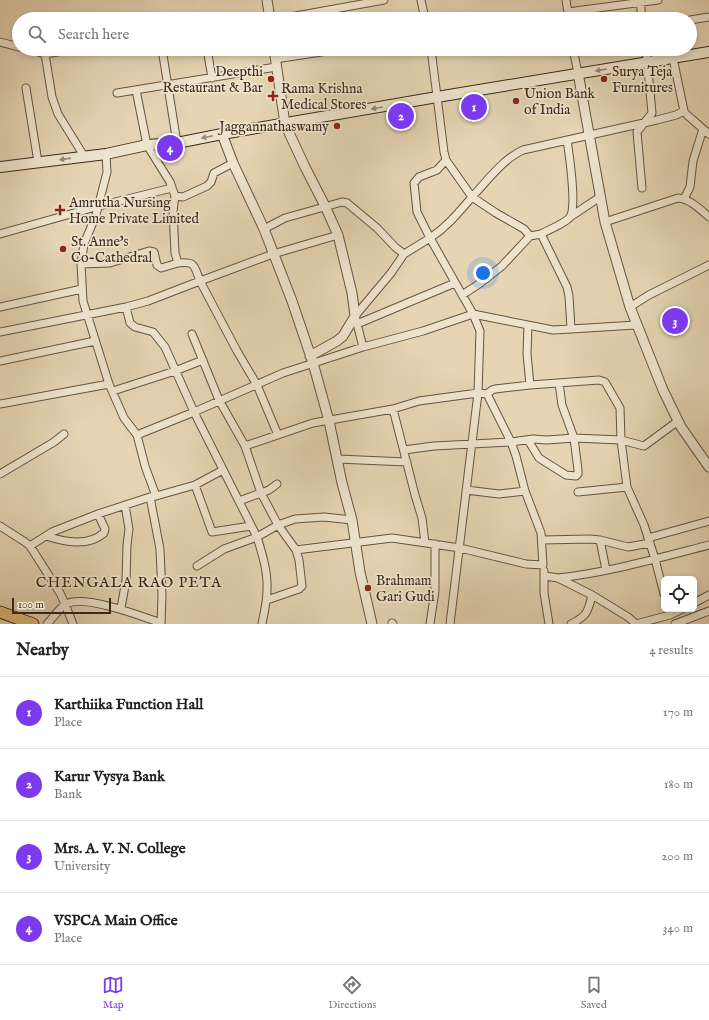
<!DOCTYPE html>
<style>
body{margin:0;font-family:"IM FELL English",serif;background:#f6f6f6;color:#222}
.controls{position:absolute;right:12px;bottom:12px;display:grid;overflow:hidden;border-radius:6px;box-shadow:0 2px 6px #0003}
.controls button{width:36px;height:36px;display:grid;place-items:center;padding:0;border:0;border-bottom:1px solid #e0e0e0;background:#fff;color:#222;font:20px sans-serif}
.scale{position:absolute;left:12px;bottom:10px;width:99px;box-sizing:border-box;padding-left:4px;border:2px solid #3c291c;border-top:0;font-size:11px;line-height:14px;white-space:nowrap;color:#3c291c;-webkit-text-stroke:3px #eee4ce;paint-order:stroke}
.you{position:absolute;left:483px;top:273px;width:14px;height:14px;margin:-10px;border:3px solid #fff;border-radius:50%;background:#1a73e8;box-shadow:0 0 0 6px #1a73e833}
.badge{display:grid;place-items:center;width:26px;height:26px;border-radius:50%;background:#7c3aed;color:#fff;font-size:13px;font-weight:700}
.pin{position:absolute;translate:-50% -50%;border:2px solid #fff;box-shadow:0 1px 4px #0006}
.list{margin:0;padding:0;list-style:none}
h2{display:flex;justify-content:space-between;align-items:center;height:52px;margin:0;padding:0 16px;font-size:17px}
h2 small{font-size:13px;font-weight:400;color:#767676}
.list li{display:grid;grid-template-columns:26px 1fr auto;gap:12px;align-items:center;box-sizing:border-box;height:72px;padding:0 16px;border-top:1px solid #e0e0e0}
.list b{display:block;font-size:15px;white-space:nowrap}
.list p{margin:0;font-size:13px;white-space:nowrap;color:#767676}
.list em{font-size:13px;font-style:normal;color:#767676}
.icon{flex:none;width:22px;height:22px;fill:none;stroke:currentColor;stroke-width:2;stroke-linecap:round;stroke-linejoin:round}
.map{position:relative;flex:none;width:709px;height:624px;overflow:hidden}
.search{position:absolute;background:#fff;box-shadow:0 2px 6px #0003;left:12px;right:12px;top:12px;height:44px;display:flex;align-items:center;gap:10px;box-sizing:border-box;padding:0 14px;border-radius:22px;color:#767676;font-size:15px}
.sheet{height:340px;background:#fff}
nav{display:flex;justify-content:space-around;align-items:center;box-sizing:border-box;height:56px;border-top:1px solid #e0e0e0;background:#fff;font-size:11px;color:#767676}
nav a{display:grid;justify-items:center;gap:2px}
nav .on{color:#7c3aed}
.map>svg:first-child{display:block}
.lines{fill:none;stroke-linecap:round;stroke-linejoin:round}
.minor-casing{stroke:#665442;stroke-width:9}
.tertiary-casing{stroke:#665442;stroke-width:11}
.secondary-casing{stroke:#3c291c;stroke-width:12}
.primary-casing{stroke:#3c291c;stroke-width:13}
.minor{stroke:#eee4ce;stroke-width:7}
.tertiary{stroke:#eee4ce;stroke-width:9}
.secondary{stroke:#eee4ce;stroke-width:10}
.primary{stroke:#e2ba7a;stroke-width:11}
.oneway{fill:#958675}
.poi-dot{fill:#8f2418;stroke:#eee4ce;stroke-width:1.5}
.labels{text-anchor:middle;stroke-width:3.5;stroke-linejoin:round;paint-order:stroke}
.poi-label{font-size:14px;fill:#3c291c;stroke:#eee4ce;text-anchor:start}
.neighbourhood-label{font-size:15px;letter-spacing:1px;fill:#3c291c;stroke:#eee4ce}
</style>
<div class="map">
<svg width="709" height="624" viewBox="0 0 709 624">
<rect width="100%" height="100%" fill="#e5d5b4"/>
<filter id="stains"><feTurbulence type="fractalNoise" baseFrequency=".005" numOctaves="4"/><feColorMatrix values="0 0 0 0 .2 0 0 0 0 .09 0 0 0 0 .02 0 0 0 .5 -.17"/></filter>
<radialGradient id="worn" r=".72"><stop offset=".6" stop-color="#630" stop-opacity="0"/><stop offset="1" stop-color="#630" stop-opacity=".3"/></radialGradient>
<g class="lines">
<defs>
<path id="minor" d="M 421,0 L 425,19
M 566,0 L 569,19
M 640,0 L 642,19
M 568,12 L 658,0
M 279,19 L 384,0
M 690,20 L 709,17
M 0,42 L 19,47
M 28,49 L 45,54 L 76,49
M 162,49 L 177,143
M 207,49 L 212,78
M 573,49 L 578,73
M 45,54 L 52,97 L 58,114 L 84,156
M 673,58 L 684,111 L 687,115 L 709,134
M 275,59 L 341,49
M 26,88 L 38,162
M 136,90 L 147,145 L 170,182 L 175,196 L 173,211 L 175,253 L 178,263 C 196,261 194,266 200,281 L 273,254 L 338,235
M 117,93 L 276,67
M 106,154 L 107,172 L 96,215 L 84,244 L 81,264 L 83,301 L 109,384 L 124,418 L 137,435 L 145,466 L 156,496 L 150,497 L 160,549 L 162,595 L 161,624
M 642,188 L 637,132 L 652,113 L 646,49
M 175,196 L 183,197 L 207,186 L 211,182 L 214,173 L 233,163
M 684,199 L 690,187 L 693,161 L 703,129
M 570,217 L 600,197
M 605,222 L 678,198 C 690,199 700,209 709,217
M 264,229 L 285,218 L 342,202 L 347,203 L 377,228 L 395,247 L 404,254 L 430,238 L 417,212 L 414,183 L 419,177 L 437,170 L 446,160
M 0,234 L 99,206 L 172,188
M 541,234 C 548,230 566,223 570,217 C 577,207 569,153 567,140
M 81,264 L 110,263 L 149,251 L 154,252 L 157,265 L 161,268 L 178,263
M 462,295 L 479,284 L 502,266 L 530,236 L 524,229 L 496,213 L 472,197 C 487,181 503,159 523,150 L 657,120 L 676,115 L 684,111
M 0,307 L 82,289
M 126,307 L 130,323 L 135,327 L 153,332 L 165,347 L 194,412 L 257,537 C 262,553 268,572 267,590 C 267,601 264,613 262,624
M 630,307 L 649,295 L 709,265
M 357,324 L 455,283
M 528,325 L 527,354 L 530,385
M 571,329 L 636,325
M 0,332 L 126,307 L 148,301 L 200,281 L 237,351 L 257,385 L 278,435
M 192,334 L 219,400 L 245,446 L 261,493 L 278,525 L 296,550 L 392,538 L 460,548 L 526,564 L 543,565 L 541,533 L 525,491 L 516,456 L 511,442 L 487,394 L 478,393 L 480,331 L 473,314 L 430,238 C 447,227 459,212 472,197 L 446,160 L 444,152 L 431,49
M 363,347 L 355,316 L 391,273 L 404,254
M 0,361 L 95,341
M 113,391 L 175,371 L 203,360
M 487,394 L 492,390 L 495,389 L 530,385 L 599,380 L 605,382 L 620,408 L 621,440 L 627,487 L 644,525 L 655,559 L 664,594
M 0,404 L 109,384
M 393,409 L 415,495 L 422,518 L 425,543
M 137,435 L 194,412 L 283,373 L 363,347 L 423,331 L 473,314 L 553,330 L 571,329 L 569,296 L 567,287 L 541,234 L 530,236
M 528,440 L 539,458 L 566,475 L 576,476 L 578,474 L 578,470 L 574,438 L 621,440 L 644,446 L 678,421
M 245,446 L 313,423 L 393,409 L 419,401 L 478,393 L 450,624
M 404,450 L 434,446 L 511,442 L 533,439 L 547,440 L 574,438 L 562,405 L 559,383
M 337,459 L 407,462
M 0,474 L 54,442 L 64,434
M 195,485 L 212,532 L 251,526
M 466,490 L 499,494 L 525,491
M 578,492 L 627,487
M 156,496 L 195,485 L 223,470
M 239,501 L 269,490 L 277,484
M 0,526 L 25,542 L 30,546 L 60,593 L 65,604 L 73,624
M 46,536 C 65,542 88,547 104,533 L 105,529 L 98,514
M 648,538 L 709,521
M 542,540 L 590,539 L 600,540 L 628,547 L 650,543
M 600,540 L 606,570
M 30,546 L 52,532 L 98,514 L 150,497
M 197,566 L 224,549 L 257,537 L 278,525 L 295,519 L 324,517 L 352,520
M 544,571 L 544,593 L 549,624
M 545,576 L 558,578 L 592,595 L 628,617 L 636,624
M 558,578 C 610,572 659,558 709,545
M 267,600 L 299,589 L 302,586 L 299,560 L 296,550
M 694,603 L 709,595
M 121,608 L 126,580 L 127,545 L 129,529 L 125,505
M 392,623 L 393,624
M 47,624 C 52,619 61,606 66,604 C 84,594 141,616 161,623
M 430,624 L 435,591 L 435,544
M 571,624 C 587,616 588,612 592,595
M 636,624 L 670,615 L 682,609
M 675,624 L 709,611"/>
<path id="tertiary" d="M 267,0 L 270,19
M 274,49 L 285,124 L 305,167 L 325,206 L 338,235 L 352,293 L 355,316 L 343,336 L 337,341 L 310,356
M 578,73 L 605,222 L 630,307 L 663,390 L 681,427 L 709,467
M 222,134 L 233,163 L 264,229 L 292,301 L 313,363 L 329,421 L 342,483 L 352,520 L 360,572 L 372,624"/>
<path id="secondary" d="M 0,167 L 106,154 L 147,145 L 177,143 L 222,134 L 437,97 L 709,52"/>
<path id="primary" d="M 0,612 L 33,624"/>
</defs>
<!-- minor casing -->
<use href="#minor" class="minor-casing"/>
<!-- tertiary casing -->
<use href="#tertiary" class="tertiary-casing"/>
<!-- secondary casing -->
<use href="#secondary" class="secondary-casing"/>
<!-- primary casing -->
<use href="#primary" class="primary-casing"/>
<!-- minor -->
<use href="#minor" class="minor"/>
<!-- tertiary -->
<use href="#tertiary" class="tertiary"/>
<!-- secondary -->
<use href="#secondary" class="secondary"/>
<!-- primary -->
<use href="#primary" class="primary"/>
</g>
<!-- one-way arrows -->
<defs><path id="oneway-solid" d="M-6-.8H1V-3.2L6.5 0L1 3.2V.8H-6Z"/></defs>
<g class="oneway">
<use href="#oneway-solid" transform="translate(601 70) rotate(171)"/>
<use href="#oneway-solid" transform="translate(377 108) rotate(170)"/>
<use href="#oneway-solid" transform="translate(207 137) rotate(168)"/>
<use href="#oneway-solid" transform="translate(65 159) rotate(172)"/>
</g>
<!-- markers -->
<g class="poi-dot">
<circle cx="271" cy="79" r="4"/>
<circle cx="604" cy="79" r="4"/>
<path d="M271 90h4v4h4v4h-4v4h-4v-4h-4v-4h4z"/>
<circle cx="516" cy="101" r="4"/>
<circle cx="337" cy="126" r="4"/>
<path d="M58 204h4v4h4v4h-4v4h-4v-4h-4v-4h4z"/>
<circle cx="63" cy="249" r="4"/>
<circle cx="368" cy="588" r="4"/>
</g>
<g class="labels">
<!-- poi labels -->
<g class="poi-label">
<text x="263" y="76" text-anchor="end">Deepthi<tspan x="263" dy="16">Restaurant &amp; Bar</tspan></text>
<text x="612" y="76">Surya Teja<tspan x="612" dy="16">Furnitures</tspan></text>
<text x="281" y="93">Rama Krishna<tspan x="281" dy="16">Medical Stores</tspan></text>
<text x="524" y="98">Union Bank<tspan x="524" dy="16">of India</tspan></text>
<text x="329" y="131" text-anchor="end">Jaggannathaswamy</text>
<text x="69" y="207">Amrutha Nursing<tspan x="69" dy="16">Home Private Limited</tspan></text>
<text x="71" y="246">St. Anne's<tspan x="71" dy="16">Co-Cathedral</tspan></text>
<text x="376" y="585">Brahmam<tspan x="376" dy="16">Gari Gudi</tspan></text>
</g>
<!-- neighbourhood labels -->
<g class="neighbourhood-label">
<text x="129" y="587">CHENGALA RAO PETA</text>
</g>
</g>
<rect width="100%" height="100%" filter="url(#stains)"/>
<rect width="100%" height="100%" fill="url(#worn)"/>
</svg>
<div class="controls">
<button><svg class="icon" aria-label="locate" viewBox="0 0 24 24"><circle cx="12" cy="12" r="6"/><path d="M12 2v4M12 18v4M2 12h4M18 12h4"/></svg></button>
</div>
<div class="scale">100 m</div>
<div class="you"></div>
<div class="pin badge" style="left:474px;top:107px">1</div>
<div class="pin badge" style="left:401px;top:116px">2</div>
<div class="pin badge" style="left:675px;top:321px">3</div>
<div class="pin badge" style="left:170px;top:148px">4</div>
<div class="search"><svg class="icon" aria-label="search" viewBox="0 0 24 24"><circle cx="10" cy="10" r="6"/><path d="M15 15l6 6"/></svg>Search here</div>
</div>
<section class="sheet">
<h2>Nearby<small>4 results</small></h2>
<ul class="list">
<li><span class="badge">1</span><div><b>Karthiika Function Hall</b><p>Place</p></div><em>170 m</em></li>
<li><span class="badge">2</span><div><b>Karur Vysya Bank</b><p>Bank</p></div><em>180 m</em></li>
<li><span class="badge">3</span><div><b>Mrs. A. V. N. College</b><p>University</p></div><em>200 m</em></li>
<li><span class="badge">4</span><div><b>VSPCA Main Office</b><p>Place</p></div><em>340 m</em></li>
</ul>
</section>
<nav>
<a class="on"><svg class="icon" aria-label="map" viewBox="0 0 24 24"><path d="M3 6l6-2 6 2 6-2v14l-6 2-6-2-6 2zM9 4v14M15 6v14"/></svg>Map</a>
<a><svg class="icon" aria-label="directions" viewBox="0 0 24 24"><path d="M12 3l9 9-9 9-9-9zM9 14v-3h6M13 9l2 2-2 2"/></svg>Directions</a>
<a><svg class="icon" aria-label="saved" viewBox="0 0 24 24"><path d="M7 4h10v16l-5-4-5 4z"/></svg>Saved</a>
</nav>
